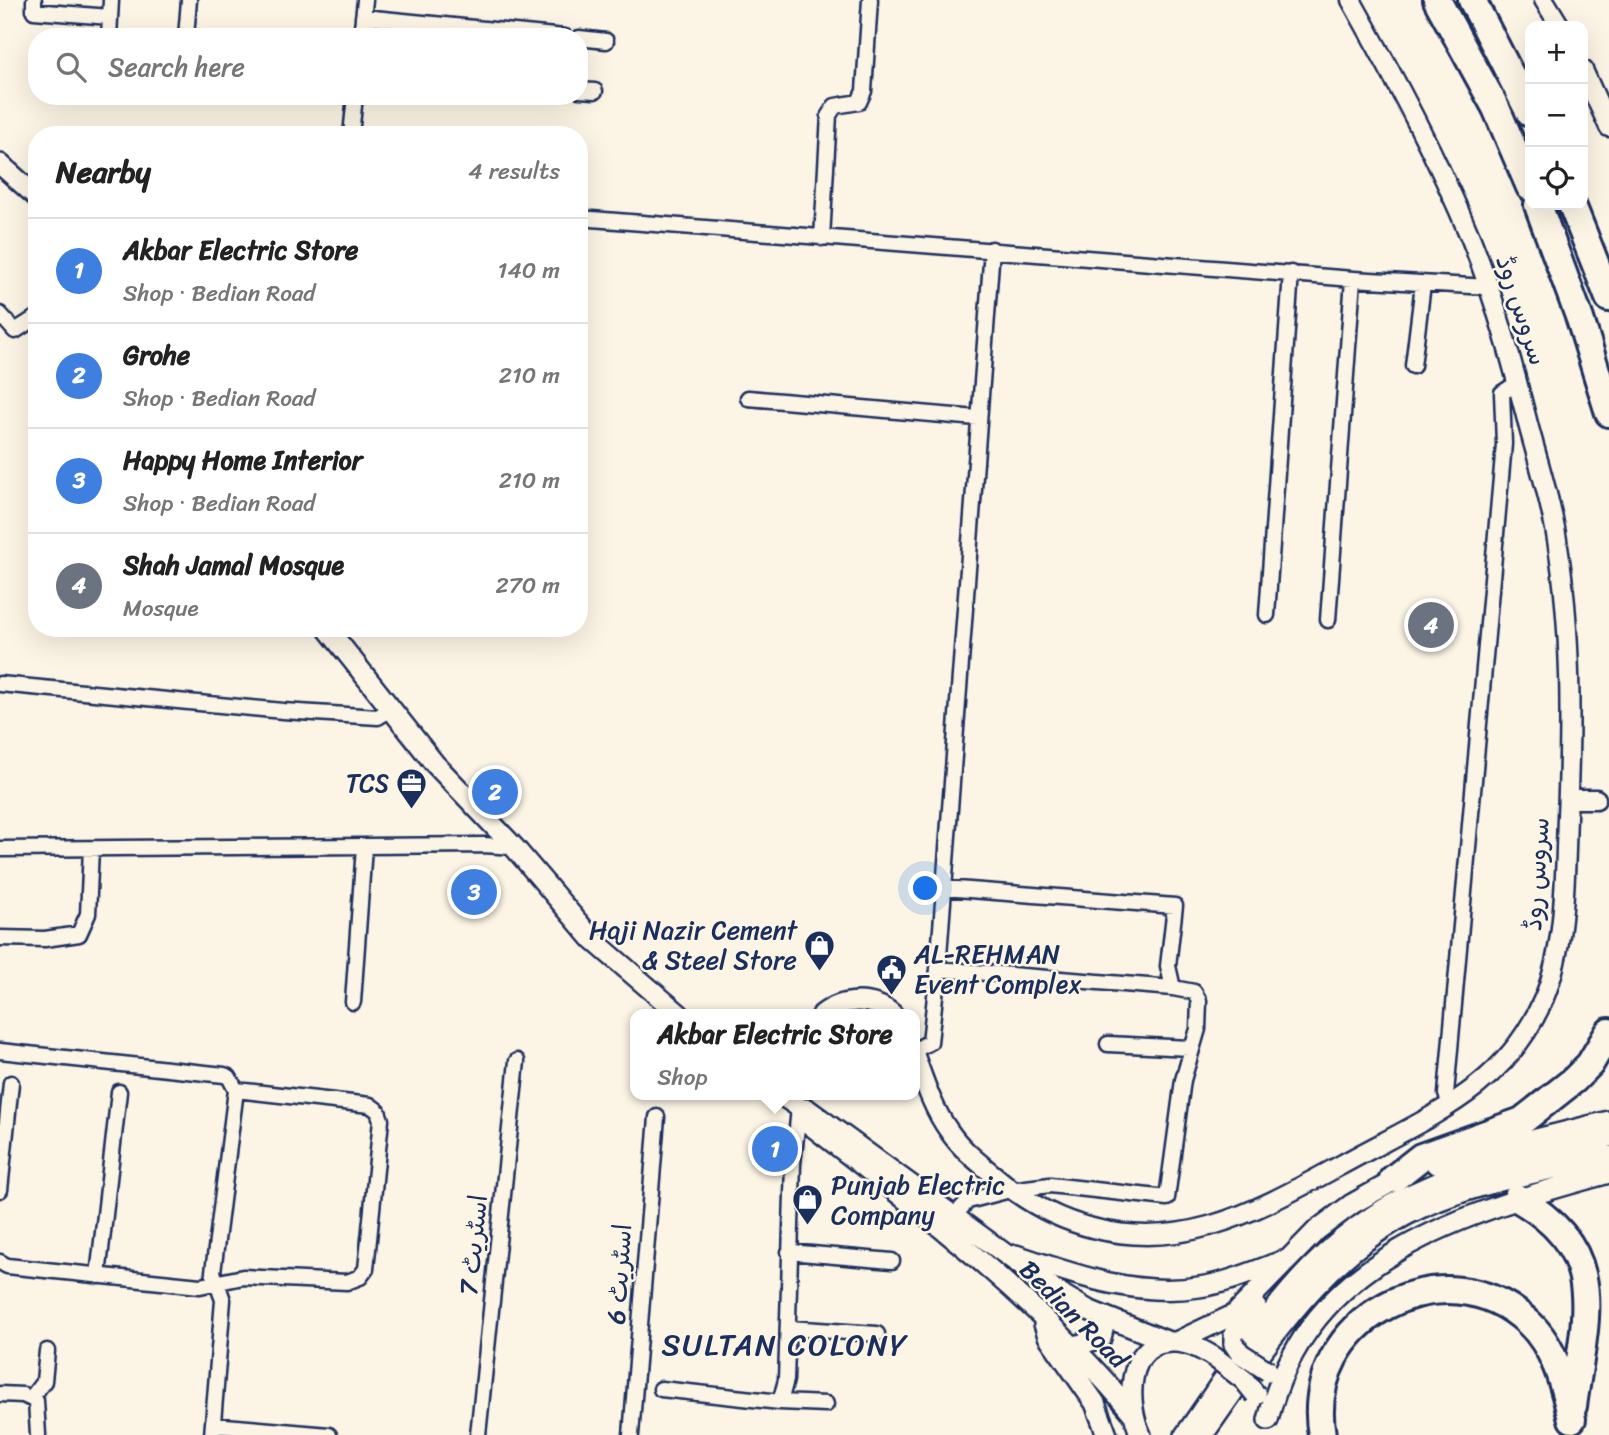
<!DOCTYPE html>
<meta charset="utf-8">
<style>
body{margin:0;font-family:Sriracha,"Playpen Sans Arabic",sans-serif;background:#f2f2f2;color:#222}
.controls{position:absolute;right:21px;top:21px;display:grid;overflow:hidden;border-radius:14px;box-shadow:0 7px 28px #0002}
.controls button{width:63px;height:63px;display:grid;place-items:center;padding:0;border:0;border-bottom:2px solid #e0e0e0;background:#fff;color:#222;font:35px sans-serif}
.you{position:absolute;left:926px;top:889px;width:24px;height:24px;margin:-18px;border:5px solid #fff;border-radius:50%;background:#1a73e8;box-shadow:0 0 0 10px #1a73e833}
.badge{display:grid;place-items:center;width:46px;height:46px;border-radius:50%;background:#1b2f5e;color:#fff;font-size:23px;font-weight:700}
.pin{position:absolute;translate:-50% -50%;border:4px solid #fff;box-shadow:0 2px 7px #0006}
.popup{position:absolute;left:630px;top:1009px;width:290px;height:91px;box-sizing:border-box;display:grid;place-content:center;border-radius:14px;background:#fff;filter:drop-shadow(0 2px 5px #0005);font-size:23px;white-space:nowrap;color:#767676}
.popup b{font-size:26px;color:#222}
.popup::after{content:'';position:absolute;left:50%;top:100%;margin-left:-14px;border:14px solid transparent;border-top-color:#fff}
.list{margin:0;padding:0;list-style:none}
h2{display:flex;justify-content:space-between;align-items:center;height:91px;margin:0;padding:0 28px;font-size:30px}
h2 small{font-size:23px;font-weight:400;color:#767676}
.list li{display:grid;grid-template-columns:46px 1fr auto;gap:21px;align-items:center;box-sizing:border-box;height:105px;padding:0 28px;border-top:2px solid #e0e0e0}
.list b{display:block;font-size:26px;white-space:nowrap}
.list p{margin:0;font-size:23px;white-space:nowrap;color:#767676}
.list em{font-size:23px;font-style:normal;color:#767676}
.icon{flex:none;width:38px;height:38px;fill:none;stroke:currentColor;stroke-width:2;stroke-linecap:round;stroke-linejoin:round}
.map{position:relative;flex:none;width:1609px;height:1435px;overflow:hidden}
.search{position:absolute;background:#fff;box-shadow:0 7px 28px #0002;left:28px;top:28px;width:560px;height:77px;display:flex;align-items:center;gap:18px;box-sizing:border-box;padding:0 24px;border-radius:28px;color:#767676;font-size:26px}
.panel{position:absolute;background:#fff;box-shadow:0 7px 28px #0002;left:28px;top:126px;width:560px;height:511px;border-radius:28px}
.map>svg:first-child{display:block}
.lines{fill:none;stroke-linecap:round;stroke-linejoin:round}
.minor-casing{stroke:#1b2f5e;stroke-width:19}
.tertiary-casing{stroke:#1b2f5e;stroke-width:23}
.secondary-casing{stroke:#1b2f5e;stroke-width:24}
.motorway-casing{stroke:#1b2f5e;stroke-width:32}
.minor{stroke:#fcf5e5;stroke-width:14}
.tertiary{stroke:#fcf5e5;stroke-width:18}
.secondary{stroke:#fcf5e5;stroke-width:19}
.motorway{stroke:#fcf5e5;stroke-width:26}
.secondary-bridge-casing{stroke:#1b2f5e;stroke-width:24;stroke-linecap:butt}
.secondary-bridge{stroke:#fcf5e5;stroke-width:19}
.labels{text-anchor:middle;stroke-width:5;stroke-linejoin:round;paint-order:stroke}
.street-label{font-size:26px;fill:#1b2f5e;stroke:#fcf5e5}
.poi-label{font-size:26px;fill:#1b2f5e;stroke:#fcf5e5;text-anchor:end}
.quarter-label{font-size:30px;letter-spacing:2px;fill:#1b2f5e;stroke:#fcf5e5}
</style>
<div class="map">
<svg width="1609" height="1435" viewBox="0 0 1609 1435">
<rect width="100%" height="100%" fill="#fcf5e5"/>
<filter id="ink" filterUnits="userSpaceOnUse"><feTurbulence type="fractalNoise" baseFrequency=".0143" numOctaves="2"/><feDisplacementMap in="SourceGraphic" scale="14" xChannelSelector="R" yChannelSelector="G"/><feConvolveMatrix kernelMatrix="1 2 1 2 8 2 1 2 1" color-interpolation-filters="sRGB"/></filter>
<g filter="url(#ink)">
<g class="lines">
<defs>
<path id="minor" d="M 34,0 L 34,11 L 110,17
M 363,17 L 565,37
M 109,37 L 111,0
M 186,37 L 189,0
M 361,37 L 365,0
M 579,38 L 606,41
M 579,90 L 595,91
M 351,135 L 355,96
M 579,218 L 1353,279 L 1488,287
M 822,238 L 829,115 L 835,106 L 859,102 L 864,91 L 870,0
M 0,314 L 15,331 L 37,317
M 1413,366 L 1423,284
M 748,398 L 977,418
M 1267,615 L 1291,273
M 1328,620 L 1353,279
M 0,684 L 283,711 L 378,717 L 389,710
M 0,849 L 484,845 L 514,847
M 944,888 L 1175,906 L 1168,966 L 1173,988 L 1194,992 L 1199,1001 L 1198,1029 L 1183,1080 L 1167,1198 L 1050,1185 L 1010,1190 L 968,1201 L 948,1222
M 0,938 L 45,939 L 79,934 L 88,914 L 91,849
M 938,969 L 1173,988
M 353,1002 L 364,847
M 1108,1044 L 1190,1048
M 915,1050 L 930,1042 L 938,969 L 992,249
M 0,1051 L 224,1075 L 229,1077 L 236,1090 L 213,1272 L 223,1300 L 212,1435
M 1451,1105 L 1446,1094 L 1504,444 L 1502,393 L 1517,383
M 0,1190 L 11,1083
M 789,1252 L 892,1261
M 0,1262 L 7,1266 L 200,1286 L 243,1277 L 347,1282 L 360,1277 L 366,1269 L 381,1120 L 378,1111 L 370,1105 L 236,1090
M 98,1276 L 119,1092
M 789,1328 L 877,1334
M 661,1389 L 780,1402 L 786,1380 L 793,1164 L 799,1109
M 0,1394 L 23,1395 L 36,1401 L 38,1435
M 32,1397 L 44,1381 L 47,1351
M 780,1402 L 826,1404
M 213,1425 L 329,1435
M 478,1435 L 517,1061
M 631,1435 L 657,1117"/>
<path id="tertiary" d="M 1544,0 L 1560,26
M 1583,70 L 1609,127
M 1568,799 L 1596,799
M 822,1014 C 842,998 873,997 893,1014
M 915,1056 C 924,1081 933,1109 949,1131 C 961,1149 978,1162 995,1176 C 1055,1228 1131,1248 1209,1226 C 1264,1210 1316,1178 1367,1151 C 1442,1111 1509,1081 1544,998 C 1566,946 1565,872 1567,816 C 1571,724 1572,631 1557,540 C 1551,501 1538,462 1528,424 C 1512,361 1495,299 1471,239 C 1437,157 1394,77 1351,0"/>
<path id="secondary" d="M 0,164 L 37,197
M 327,628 L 434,763 L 514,847 L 593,940 L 679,1014
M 781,1095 L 799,1107 L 804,1120 C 921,1211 1040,1300 1134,1415
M 807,1109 L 1056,1291 L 1088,1310 L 1169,1342
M 1436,1164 L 1609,1121
M 1016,1255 C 1075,1275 1136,1297 1199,1287 C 1227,1283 1255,1271 1282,1261
M 1044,1324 L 1048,1336 L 1095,1403 L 1107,1435
M 1176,1342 L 1235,1314 L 1317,1230 L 1352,1204 L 1404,1175
M 1234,1344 L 1234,1334 L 1256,1307
M 1075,1346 L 1101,1338 L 1106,1317
M 1268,1420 C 1307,1256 1467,1212 1609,1173
M 1141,1435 C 1126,1405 1125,1342 1172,1342 C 1187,1341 1202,1350 1214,1357
M 1185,1435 C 1258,1331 1317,1225 1445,1180 C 1498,1161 1555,1153 1609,1137
M 1203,1435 C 1267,1345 1327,1244 1435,1202 C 1490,1180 1551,1170 1609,1156"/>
<path id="motorway" d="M 1437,0 L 1496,108 L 1530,187
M 1472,0 L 1530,113
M 1538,205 L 1580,319 L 1609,413
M 1572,205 L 1609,298
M 1393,1179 L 1421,1157 L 1522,1121 L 1574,1080 L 1590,1064 L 1609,1032
M 1517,1198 C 1609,1251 1586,1313 1573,1406
M 1322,1435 C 1301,1320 1445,1243 1529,1323 C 1555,1347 1564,1386 1572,1419"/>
</defs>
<!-- minor casing -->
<use href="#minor" class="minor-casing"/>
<!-- tertiary casing -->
<use href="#tertiary" class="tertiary-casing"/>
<!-- secondary casing -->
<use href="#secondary" class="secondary-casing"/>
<!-- motorway casing -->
<use href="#motorway" class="motorway-casing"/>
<!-- minor -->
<use href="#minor" class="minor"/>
<!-- tertiary -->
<use href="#tertiary" class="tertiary"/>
<!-- secondary -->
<use href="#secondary" class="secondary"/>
<!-- motorway -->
<use href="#motorway" class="motorway"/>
<defs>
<path id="secondary-bridge" d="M 1234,1344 L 1240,1353 L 1268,1371
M 1214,1357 L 1244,1380 L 1256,1395"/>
</defs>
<!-- secondary-bridge casing -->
<use href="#secondary-bridge" class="secondary-bridge-casing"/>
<!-- secondary-bridge -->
<use href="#secondary-bridge" class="secondary-bridge"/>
</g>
</g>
<!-- icons -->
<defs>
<symbol id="office-pin" viewBox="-11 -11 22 30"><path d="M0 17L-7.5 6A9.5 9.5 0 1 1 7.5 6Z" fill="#1b2f5e" stroke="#fcf5e5"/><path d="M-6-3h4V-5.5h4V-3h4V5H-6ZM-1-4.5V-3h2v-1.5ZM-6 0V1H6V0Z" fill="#fff"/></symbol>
<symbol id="shop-pin" viewBox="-11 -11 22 30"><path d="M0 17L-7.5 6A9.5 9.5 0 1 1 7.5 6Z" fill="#1b2f5e" stroke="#fcf5e5"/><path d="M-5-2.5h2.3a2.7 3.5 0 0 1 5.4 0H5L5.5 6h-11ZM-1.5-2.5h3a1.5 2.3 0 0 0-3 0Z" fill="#fff"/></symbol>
<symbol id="civic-pin" viewBox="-11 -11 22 30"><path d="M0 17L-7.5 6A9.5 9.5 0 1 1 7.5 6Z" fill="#1b2f5e" stroke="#fcf5e5"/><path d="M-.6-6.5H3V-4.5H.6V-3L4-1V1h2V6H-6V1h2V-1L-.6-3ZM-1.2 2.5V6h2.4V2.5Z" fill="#fff"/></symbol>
</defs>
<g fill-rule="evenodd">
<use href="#office-pin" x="394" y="766" width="35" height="47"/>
<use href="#shop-pin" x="802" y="928" width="35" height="47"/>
<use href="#civic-pin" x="874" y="952" width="35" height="47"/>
<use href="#shop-pin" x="790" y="1182" width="35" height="47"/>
</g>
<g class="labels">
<!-- street labels -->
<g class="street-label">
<text transform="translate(1522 310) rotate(72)" y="9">سروس روڈ</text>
<text transform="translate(1536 874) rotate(-86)" y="9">سروس روڈ</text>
<text transform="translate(473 1245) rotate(-84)" y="9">اسٹریٹ 7</text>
<text transform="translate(619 1274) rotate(-86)" y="9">اسٹریٹ 6</text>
<text transform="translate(1074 1314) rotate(45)" y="9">Bedian Road</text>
</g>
<!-- poi labels -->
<g class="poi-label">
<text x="389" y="792">TCS</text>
<text x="797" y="939">Haji Nazir Cement<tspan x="797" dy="30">&amp; Steel Store</tspan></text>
<text x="914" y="963" text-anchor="start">AL-REHMAN<tspan x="914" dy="30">Event Complex</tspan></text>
<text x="831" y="1194" text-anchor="start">Punjab Electric<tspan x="831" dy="30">Company</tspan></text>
</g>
<!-- quarter labels -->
<g class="quarter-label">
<text x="785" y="1355">SULTAN COLONY</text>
</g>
</g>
</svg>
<div class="controls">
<button>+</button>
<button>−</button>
<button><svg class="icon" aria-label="locate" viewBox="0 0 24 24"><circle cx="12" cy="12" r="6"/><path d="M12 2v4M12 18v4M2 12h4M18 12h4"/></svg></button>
</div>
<div class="you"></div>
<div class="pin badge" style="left:775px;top:1149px;background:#3f7fe0">1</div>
<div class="popup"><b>Akbar Electric Store</b>Shop</div>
<div class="pin badge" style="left:495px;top:792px;background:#3f7fe0">2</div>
<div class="pin badge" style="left:474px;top:892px;background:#3f7fe0">3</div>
<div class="pin badge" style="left:1431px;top:625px;background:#6b7280">4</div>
<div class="search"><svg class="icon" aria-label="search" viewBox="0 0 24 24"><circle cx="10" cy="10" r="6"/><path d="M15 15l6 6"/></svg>Search here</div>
<section class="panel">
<h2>Nearby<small>4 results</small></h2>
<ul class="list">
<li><span class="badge" style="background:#3f7fe0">1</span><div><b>Akbar Electric Store</b><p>Shop · Bedian Road</p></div><em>140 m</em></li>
<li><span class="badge" style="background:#3f7fe0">2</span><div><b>Grohe</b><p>Shop · Bedian Road</p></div><em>210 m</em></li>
<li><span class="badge" style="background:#3f7fe0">3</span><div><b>Happy Home Interior</b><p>Shop · Bedian Road</p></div><em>210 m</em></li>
<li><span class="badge" style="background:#6b7280">4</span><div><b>Shah Jamal Mosque</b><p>Mosque</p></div><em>270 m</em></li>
</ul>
</section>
</div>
